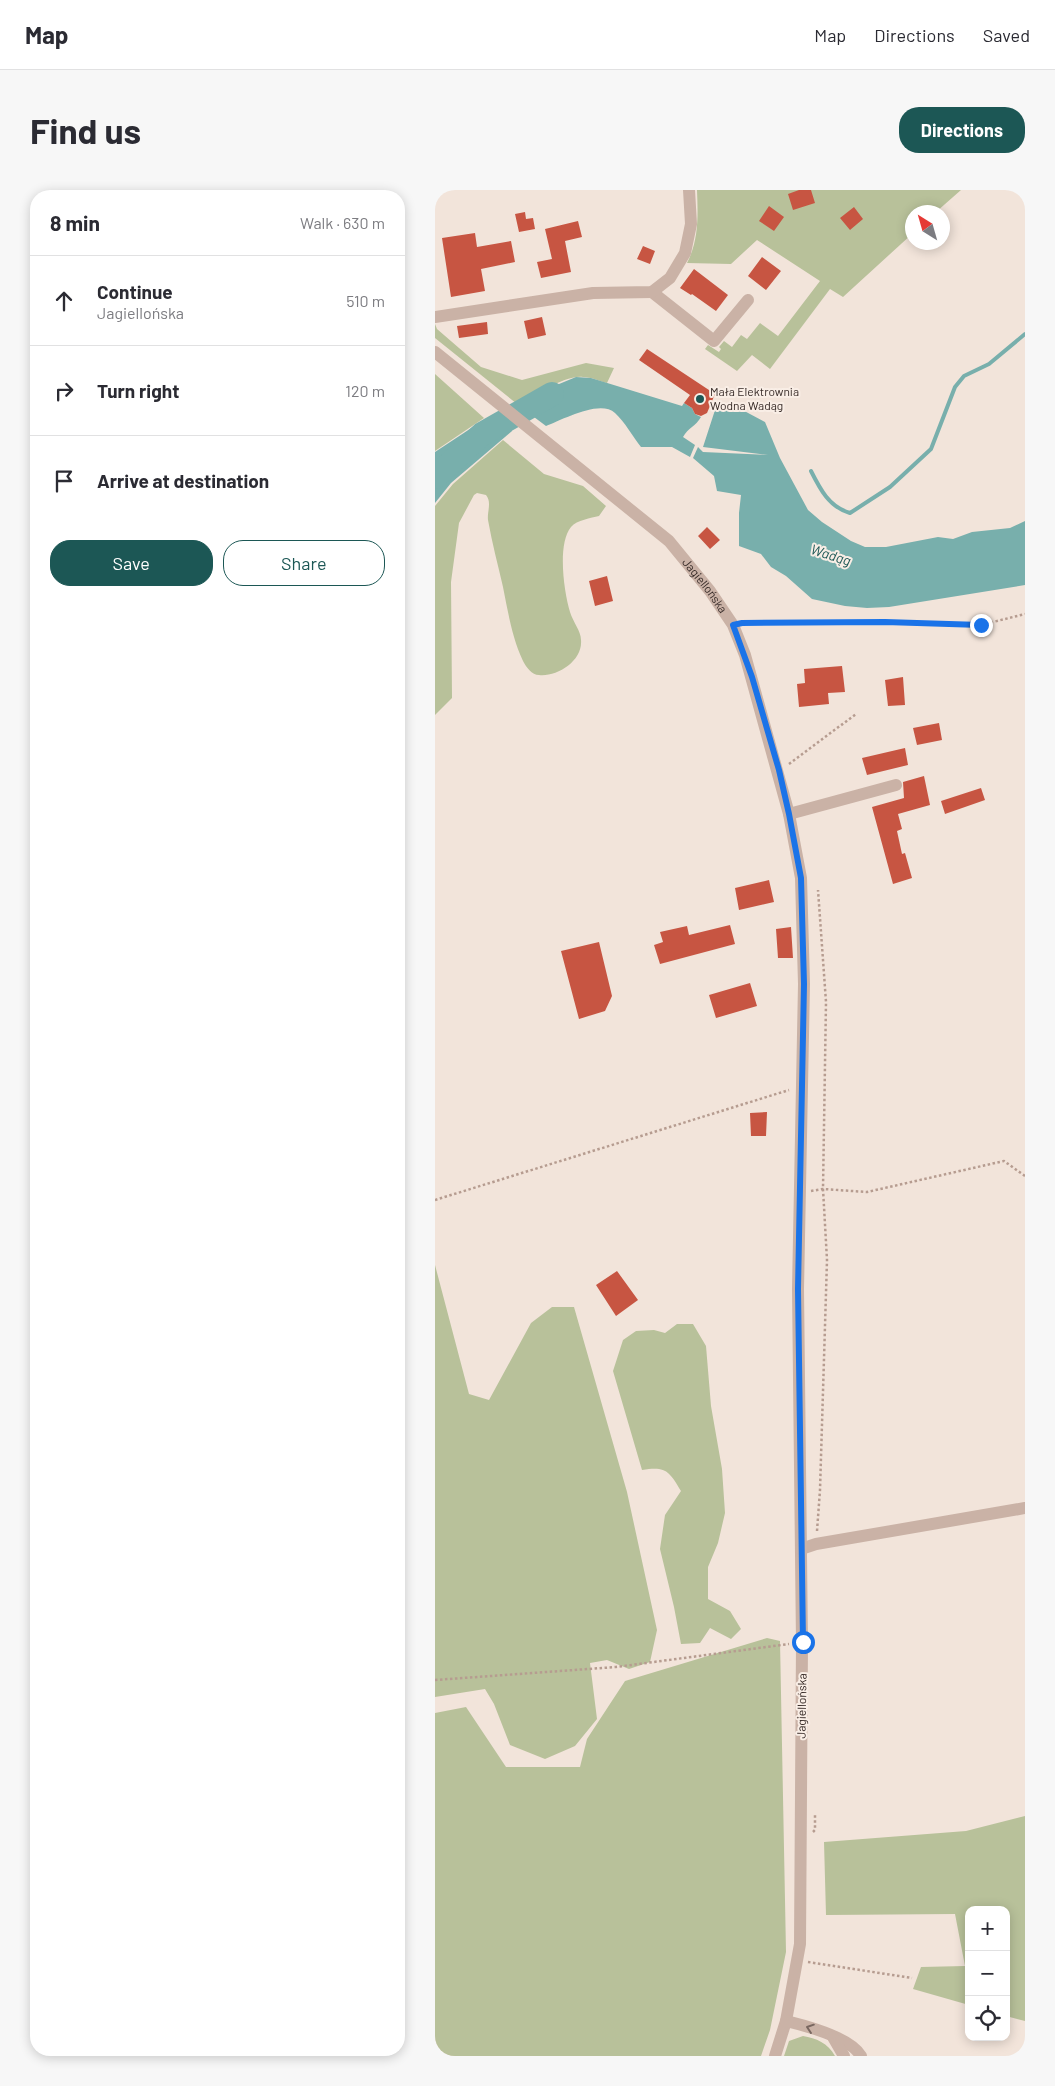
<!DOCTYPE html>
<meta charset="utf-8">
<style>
body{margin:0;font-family:Barlow,sans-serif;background:#f7f7f7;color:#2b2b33}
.controls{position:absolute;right:15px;bottom:15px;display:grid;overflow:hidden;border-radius:10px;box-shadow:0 2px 12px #0003}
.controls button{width:45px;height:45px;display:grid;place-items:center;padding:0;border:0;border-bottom:1px solid #e1e1e2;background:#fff;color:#2b2b33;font:25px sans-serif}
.compass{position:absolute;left:470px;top:15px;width:45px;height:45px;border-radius:50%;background:#fff;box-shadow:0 2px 12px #0003;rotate:323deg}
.stop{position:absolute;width:15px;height:15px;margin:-11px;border:4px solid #1a73e8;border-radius:50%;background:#fff}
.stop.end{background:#1a73e8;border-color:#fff;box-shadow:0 1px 5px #0008}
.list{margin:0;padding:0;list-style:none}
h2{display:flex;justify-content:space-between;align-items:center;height:65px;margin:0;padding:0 20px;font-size:21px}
h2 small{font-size:16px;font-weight:400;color:#7c7c81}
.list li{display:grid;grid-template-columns:32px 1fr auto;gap:15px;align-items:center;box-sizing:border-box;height:90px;padding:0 20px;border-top:1px solid #e1e1e2}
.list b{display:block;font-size:19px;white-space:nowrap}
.list p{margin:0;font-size:16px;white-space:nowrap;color:#7c7c81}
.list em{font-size:16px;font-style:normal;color:#7c7c81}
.actions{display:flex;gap:10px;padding:15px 20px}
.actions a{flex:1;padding:11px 0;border:1px solid #1c5755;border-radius:20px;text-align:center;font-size:18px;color:#1c5755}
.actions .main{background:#1c5755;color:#fff}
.icon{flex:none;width:28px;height:28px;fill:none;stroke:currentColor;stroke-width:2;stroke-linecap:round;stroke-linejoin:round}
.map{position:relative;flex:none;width:590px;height:1866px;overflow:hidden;border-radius:20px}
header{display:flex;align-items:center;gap:30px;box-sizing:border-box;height:70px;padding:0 25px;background:#fff;border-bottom:1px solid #e1e1e2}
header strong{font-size:24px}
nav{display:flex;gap:28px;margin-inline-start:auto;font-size:18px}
.intro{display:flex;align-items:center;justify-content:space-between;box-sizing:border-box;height:120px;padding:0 30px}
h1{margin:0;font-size:35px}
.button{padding:12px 22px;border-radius:20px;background:#1c5755;color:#fff;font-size:18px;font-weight:700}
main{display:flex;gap:30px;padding:0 30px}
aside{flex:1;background:#fff;border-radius:20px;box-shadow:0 2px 12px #0003}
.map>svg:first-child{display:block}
.green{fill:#b8c19a}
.water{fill:#78afac}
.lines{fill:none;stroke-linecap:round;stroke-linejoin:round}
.stream{stroke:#78afac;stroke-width:4}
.river{stroke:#78afac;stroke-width:24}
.building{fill:#c75542}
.path{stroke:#b69c90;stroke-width:2.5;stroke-dasharray:2.5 2.5;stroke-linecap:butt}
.minor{stroke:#cab2a6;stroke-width:12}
.oneway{stroke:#796760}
.route{stroke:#1a73e8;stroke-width:6}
.poi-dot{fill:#1c5755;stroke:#f9eee6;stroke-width:2}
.labels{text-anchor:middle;stroke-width:4;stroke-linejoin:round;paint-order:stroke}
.poi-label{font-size:12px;fill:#362a27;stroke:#f9eee6;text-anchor:start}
.street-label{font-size:12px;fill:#362a27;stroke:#f9eee6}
.water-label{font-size:14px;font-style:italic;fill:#1c5755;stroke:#f9eee6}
</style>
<header>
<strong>Map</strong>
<nav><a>Map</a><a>Directions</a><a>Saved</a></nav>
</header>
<div class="intro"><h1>Find us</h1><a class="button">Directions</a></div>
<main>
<aside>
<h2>8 min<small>Walk · 630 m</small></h2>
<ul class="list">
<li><svg class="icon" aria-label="ahead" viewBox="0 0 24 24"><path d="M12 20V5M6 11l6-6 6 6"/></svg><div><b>Continue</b><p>Jagiellońska</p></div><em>510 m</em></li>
<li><svg class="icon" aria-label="right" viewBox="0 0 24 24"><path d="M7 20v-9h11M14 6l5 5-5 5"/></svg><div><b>Turn right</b></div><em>120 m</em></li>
<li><svg class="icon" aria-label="arrive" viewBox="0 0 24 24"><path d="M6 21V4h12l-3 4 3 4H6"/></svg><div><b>Arrive at destination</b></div></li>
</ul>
<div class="actions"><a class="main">Save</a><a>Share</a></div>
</aside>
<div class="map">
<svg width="590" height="1866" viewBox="0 0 590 1866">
<rect width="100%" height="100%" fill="#f2e4da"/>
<!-- green -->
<path class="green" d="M 262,0 L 526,0 L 501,22 L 478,22 L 477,44 L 408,107 L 395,99 L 335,179 L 317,165 L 302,181 L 270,159 L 273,155 L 284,162 L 286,159 L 284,157 L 289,151 L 297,157 L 306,145 L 312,149 L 325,133 L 343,146 L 385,91 L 322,50 L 296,74 L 252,73 C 264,50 263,25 262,0 Z
M 0,134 L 2,139 L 46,177 L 87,190 L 151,173 L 179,178 L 172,193 C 164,191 156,187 148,187 C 128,185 100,207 82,214 L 0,148 Z
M 0,184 L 49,228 L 0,261 Z
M 68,250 L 109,284 L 148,296 L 171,316 L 164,326 C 156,328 142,330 136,337 C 122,354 129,402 135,422 C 138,432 146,441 146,450 C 148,471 122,487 104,485 C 97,485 91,477 88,471 C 77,448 73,422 68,397 C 63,375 57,353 53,330 C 52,322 57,312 51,305 L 42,303 L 39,305 L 24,333 L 16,392 L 17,508 L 0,525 L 0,316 L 18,294 Z
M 0,1075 L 34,1204 L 54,1210 L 96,1133 L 117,1117 L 139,1117 L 192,1302 L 222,1440 L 215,1472 L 194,1479 L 172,1470 L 155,1473 L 162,1529 L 140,1556 L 110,1569 L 75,1555 L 59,1514 L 50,1499 L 0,1507 Z
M 242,1134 L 258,1134 L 271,1156 L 276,1216 L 287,1279 L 290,1323 L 283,1353 L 273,1377 L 273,1409 L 295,1421 L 306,1439 L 296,1449 L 275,1438 L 265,1453 L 246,1454 L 239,1417 L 225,1359 L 230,1325 L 246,1301 C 234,1281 231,1276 207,1280 L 178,1181 L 188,1150 L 201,1141 L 219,1140 L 230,1143 Z
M 332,1448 L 345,1451 L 351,1762 L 335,1840 L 326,1866 L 0,1866 L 0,1523 L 31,1517 L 71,1577 L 145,1577 L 152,1549 L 190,1491 Z
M 590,1626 L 590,1831 L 571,1826 L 571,1720 L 534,1720 L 534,1815 L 478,1799 L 486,1777 L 530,1776 L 520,1724 L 391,1725 L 389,1652 L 531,1641 Z
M 368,1846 C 381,1848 393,1853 400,1866 L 349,1866 L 354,1851 Z"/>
<!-- water -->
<path class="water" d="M 141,187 L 156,188 L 247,216 L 249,213 L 257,218 L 260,224 L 266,227 C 261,236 253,238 248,247 L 260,255 L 255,267 L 237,257 L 206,257 C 198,247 190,232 180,223 C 165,209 127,230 111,236 L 83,215 L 112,199 Z
M 300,216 L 330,232 L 345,268 L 373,320 L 387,332 L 416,351 L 430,357 L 451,357 L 503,347 L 518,349 L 537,342 L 575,338 L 590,331 L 590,395 L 454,417 L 432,418 L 410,416 L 377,409 L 351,386 L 336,377 L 326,364 L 304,356 L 304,323 L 306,305 L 282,301 L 279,286 L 258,268 L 263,257 L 268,262 L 333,265 L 268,257 L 281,217 Z
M 61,226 L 77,239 L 77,241 L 16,293 L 0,313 L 0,262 L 50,229 Z"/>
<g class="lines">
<!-- stream -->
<path class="stream" d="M 376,281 C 385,299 394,317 415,323 L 455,297 L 496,259 L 520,197 L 529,186 L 554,174 L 590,144"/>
<!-- river -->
<path class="river" d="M 0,287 L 47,244 L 117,204"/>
</g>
<!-- building -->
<path class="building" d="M 364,0 L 376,0 L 380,13 L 358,20 L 353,4 Z
M 334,16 L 349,27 L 339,41 L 324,31 Z
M 419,17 L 428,29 L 415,40 L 405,28 Z
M 90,22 L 91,29 L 98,28 L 100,39 L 84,42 L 80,24 Z
M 143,31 L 147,47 L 130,51 L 136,82 L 106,88 L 102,72 L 117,69 L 110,39 Z
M 40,43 L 42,57 L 76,51 L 80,72 L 46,79 L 50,101 L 16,107 L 7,48 Z
M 208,56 L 220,61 L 215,74 L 202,69 Z
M 327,67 L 346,81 L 331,100 L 313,86 Z
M 259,79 L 293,105 L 281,121 L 257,104 L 256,105 L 245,98 Z
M 107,127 L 111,145 L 93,149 L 89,131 Z
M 52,132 L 53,144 L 24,148 L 22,136 Z
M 212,159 L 280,204 L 272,223 L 266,226 L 260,224 L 257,218 L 249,213 L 255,205 L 204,170 Z
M 272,337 L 285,350 L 275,359 L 263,346 Z
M 172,386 L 178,411 L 160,416 L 154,391 Z
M 407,476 L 410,502 L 393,503 L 394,514 L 364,517 L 362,494 L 370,493 L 369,479 Z
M 468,487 L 470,515 L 453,516 L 450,490 Z
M 504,533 L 507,550 L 482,555 L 478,538 Z
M 470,558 L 473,575 L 432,585 L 427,568 Z
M 489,586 L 495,615 L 463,624 L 467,639 L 462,641 L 467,664 L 470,663 L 477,688 L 458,694 L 437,617 L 469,608 L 468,592 Z
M 546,598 L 550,610 L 510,624 L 506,611 Z
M 334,690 L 339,712 L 304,720 L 300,698 Z
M 295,735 L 300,754 L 225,774 L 219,755 L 228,752 L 225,742 L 252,736 L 254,745 Z
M 356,737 L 358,768 L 343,768 L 341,739 Z
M 164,752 L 177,806 L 170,821 L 144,829 L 126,761 Z
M 315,793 L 322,816 L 281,828 L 274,805 Z
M 332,922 L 331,946 L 316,946 L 315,923 Z
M 182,1081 L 203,1110 L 181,1126 L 161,1095 Z"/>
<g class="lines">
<!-- path -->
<path class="path" d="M 311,433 L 450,432 L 546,435 L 590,424
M 354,574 L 421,524
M 376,1001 L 388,999 L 432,1002 L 569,971 L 590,986
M 0,1010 L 354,900
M 382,1341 L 385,1300 L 392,1070 L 388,999 L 391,812 L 383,700
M 0,1490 L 181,1477 L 354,1454
M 378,1642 L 380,1640 L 380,1624
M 373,1772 L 477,1788"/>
<!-- minor -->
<g class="minor">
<path d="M 217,102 L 279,151 L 313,110"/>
<path d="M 0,127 L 158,103 L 217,102 L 235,88 L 250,63 L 256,34 L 254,0"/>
<path id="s1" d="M 0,162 L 234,351 L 275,401 L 298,435 L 310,465 L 354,624 L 366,688 L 369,794 L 363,1099 L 367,1453 L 365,1754 L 351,1831 L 340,1866"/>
<path d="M 354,624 L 461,595"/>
<path d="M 366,1359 L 381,1354 L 590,1318"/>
<path d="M 351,1831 C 372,1836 415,1847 426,1866"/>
<path d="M 398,1847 L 409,1866"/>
</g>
</g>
<!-- one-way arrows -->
<defs><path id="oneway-chevron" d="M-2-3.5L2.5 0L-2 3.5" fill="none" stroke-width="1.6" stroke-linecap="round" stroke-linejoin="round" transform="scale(1.25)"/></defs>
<use class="oneway" href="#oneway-chevron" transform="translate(375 1838) rotate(-161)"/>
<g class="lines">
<!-- route -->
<path class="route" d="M 368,1452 L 363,1099 L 369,794 L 366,688 L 354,624 L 344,580 L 317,487 L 298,435 L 307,433 L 450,432 L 546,435"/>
</g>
<!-- markers -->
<circle class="poi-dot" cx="265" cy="209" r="5"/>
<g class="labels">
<!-- poi labels -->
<g class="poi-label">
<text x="275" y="206">Mała Elektrownia<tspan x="275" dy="14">Wodna Wadąg</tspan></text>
</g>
<!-- street labels -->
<g class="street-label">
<text dy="4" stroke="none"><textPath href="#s1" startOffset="358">Jagiellońska</textPath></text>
<text transform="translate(367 1516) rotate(-89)" y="4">Jagiellońska</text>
</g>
<!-- water labels -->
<g class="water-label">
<text transform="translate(396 365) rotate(18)" y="5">Wadąg</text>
</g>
</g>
</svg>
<div class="controls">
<button>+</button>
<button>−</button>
<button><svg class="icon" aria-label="locate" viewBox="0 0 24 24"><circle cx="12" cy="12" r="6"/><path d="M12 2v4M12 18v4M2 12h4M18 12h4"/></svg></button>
</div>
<svg class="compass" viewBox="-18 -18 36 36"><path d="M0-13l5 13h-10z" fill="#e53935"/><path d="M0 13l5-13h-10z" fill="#7c7c81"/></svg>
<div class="stop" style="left:368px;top:1452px"></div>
<div class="stop end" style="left:546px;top:435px"></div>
</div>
</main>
